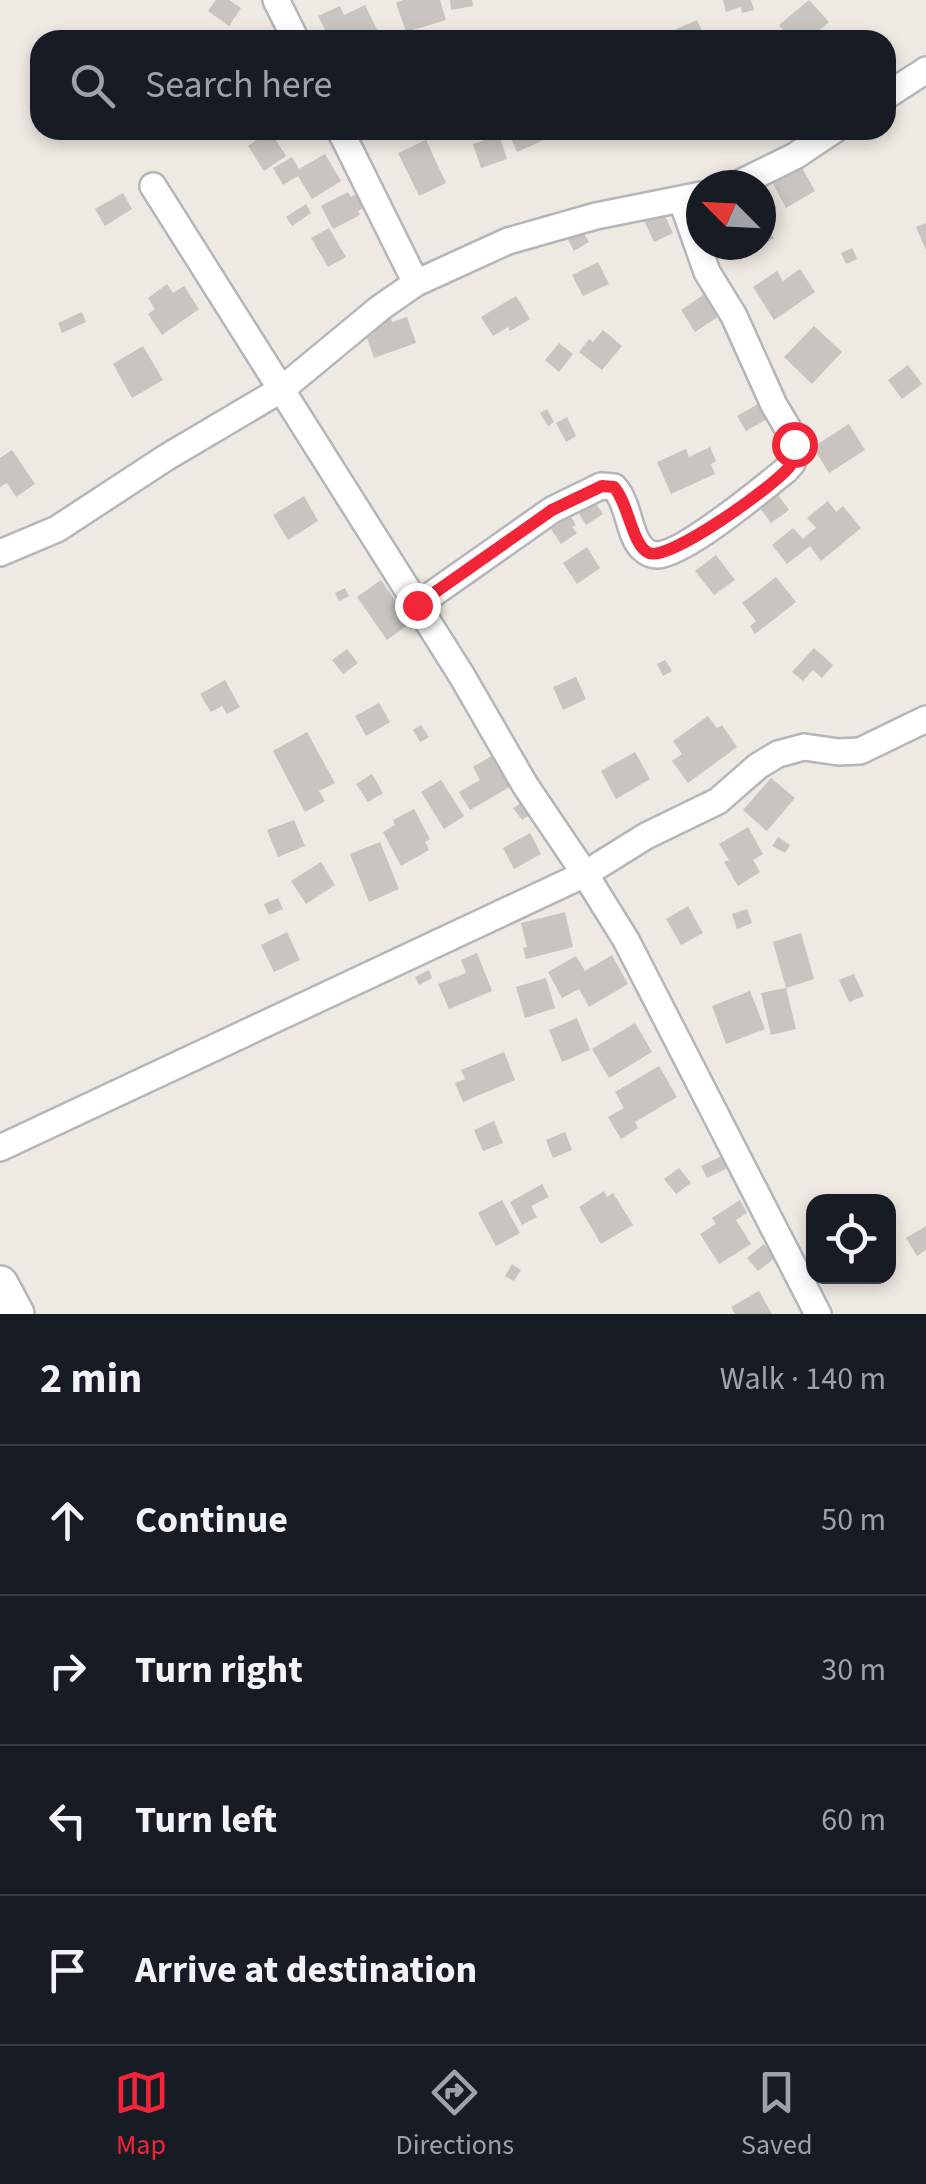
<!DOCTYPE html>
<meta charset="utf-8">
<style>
body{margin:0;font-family:"Source Sans 3",sans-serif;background:#242831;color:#f1f3f6}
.controls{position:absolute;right:30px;bottom:30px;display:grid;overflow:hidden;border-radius:20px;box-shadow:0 5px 15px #0003}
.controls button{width:90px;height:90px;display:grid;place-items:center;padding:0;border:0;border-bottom:2px solid #363941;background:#171b24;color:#f1f3f6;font:50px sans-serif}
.compass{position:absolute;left:686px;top:170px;width:90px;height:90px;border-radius:50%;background:#171b24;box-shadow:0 5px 15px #0003;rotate:294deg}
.stop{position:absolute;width:30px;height:30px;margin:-22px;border:8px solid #f22437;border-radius:50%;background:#fff}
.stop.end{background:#f22437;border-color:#fff;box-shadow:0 2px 10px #0008}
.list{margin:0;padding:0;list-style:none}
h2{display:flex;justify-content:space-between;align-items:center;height:130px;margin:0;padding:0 40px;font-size:42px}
h2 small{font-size:32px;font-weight:400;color:#9ea1a6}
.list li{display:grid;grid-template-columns:65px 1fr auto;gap:30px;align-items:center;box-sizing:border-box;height:150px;padding:0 40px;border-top:2px solid #363941}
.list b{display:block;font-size:38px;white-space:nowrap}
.list em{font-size:32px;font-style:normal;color:#9ea1a6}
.icon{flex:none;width:55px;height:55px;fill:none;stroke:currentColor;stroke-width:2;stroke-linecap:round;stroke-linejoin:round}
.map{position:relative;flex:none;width:926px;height:1314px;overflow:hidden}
.search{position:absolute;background:#171b24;box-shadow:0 5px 15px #0003;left:30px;right:30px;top:30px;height:110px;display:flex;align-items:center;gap:25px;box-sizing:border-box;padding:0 35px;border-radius:30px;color:#9ea1a6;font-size:38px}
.sheet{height:730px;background:#171b24}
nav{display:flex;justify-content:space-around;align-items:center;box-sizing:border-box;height:140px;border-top:2px solid #363941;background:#171b24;font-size:28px;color:#9ea1a6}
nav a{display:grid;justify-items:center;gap:5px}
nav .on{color:#f22437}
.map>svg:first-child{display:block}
.building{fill:#c9c4bf}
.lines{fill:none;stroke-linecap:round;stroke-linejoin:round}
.street-casing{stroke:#b3b6ba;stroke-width:30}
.secondary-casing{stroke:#b1b7bb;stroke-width:40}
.street{stroke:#fff;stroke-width:25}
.secondary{stroke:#fff;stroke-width:35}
.route{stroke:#f22437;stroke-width:12}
</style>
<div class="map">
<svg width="926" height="1314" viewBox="0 0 926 1314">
<rect width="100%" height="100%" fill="#eee9e2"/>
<!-- building -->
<path class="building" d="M 216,0 L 229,0 L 241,8 L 229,26 L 208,11 Z
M 403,0 L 440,0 L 446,20 L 406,32 L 396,3 Z
M 450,0 L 472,0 L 473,6 L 451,10 Z
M 723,0 L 751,0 L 754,10 L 742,13 L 741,7 L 726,12 Z
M 809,0 L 829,22 L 808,40 L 791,40 L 779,25 Z
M 365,5 L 382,40 L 330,40 L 318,16 L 340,6 L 344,15 Z
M 697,20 L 706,40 L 681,40 L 676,29 Z
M 517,130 L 542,130 L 546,139 L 517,152 L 509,134 Z
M 270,131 L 286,156 L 264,171 L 248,146 Z
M 499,135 L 507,159 L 481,168 L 473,144 Z
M 426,140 L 446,183 L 419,196 L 398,153 Z
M 325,154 L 341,181 L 312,199 L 298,176 L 283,185 L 273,168 L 292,157 L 299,169 Z
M 801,166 L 815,191 L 786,208 L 772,182 Z
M 362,190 L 371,204 L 358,211 L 360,215 L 333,229 L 321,206 L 348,192 L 351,197 Z
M 123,193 L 132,209 L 105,226 L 95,209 Z
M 306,204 L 311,213 L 292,226 L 286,217 Z
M 663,212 L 673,233 L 654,242 L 644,221 Z
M 761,217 L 774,238 L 740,260 L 731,245 L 761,245 Z
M 926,223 L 926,250 L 916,227 Z
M 329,228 L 346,257 L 328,267 L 311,238 Z
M 582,230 L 589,242 L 574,251 L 567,238 Z
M 852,248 L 857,259 L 846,264 L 841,253 Z
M 598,262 L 609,284 L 583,296 L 572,275 Z
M 800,269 L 815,292 L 774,320 L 753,287 L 777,271 L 783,281 Z
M 167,284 L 173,293 L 184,286 L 199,309 L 162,335 L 148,314 L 155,309 L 148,298 Z
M 712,289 L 727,311 L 695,332 L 681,310 Z
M 516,296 L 530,319 L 510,331 L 508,327 L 493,336 L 481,317 Z
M 82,312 L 86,322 L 62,333 L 58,323 Z
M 390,316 L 392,322 L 407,317 L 416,343 L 374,358 L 363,326 Z
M 814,326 L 842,352 L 812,384 L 784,357 Z
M 603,330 L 622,346 L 602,370 L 579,352 L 589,339 L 593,342 Z
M 559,343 L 573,354 L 559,372 L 545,360 Z
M 143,346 L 163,380 L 132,398 L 113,364 Z
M 908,365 L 922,384 L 902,399 L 888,380 Z
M 758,404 L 767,419 L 746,431 L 737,416 Z
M 547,409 L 554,422 L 548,426 L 540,413 Z
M 567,417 L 576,436 L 566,442 L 556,423 Z
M 849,424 L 865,450 L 829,473 L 813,447 Z
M 710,447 L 716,461 L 711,464 L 715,474 L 671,494 L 657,462 L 686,449 L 689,457 Z
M 12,450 L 35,484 L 16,497 L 7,483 L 0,487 L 0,458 Z
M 770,484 L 789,510 L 771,523 L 752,497 Z
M 304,496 L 318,521 L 288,540 L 273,515 Z
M 594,501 L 603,514 L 586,525 L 578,512 Z
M 828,501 L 836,512 L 843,506 L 861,528 L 821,561 L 810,546 L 787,564 L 772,545 L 793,528 L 803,539 L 816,528 L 807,518 Z
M 570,516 L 576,525 L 572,527 L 577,533 L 561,544 L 551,529 Z
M 587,547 L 600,568 L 577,584 L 563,563 Z
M 716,555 L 735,580 L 714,595 L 695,571 Z
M 776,577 L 796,602 L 755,634 L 750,626 L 756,621 L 742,603 Z
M 381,580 L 411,623 L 387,640 L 357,597 Z
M 345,588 L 349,596 L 339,601 L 335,593 Z
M 814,648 L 833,665 L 822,678 L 813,670 L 803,681 L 792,672 Z
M 347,649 L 358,663 L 343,674 L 332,660 Z
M 665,660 L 672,671 L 663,676 L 657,664 Z
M 576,677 L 586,699 L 563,710 L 553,687 Z
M 225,680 L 240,707 L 227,714 L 222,706 L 211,712 L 200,694 Z
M 379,703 L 390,722 L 366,736 L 355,716 Z
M 708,716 L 717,728 L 722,725 L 737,747 L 688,783 L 672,761 L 682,754 L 673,741 Z
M 421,725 L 429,737 L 420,742 L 413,730 Z
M 307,732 L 335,783 L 319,791 L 325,801 L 305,812 L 273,751 Z
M 635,752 L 650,779 L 616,799 L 601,771 Z
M 495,754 L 513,785 L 470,810 L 459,792 L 480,780 L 473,767 Z
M 372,774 L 383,793 L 368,802 L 356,784 Z
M 771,778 L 795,798 L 767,831 L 743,810 Z
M 441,780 L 464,816 L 444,829 L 421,792 Z
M 526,800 L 534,812 L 522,820 L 513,808 Z
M 414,809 L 430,839 L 425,842 L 429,850 L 401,866 L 383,832 L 395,825 L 393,820 Z
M 294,820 L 305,846 L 278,857 L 267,830 Z
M 748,827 L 763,854 L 753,860 L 760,872 L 738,886 L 724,862 L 729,860 L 719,844 Z
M 530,833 L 541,854 L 514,869 L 503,848 Z
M 778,837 L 790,845 L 785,853 L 772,846 Z
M 380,842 L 399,889 L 369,902 L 350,854 Z
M 321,862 L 335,885 L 306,904 L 291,881 Z
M 278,898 L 283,909 L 269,915 L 264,904 Z
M 688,906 L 703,933 L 681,945 L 666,919 Z
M 747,909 L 752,923 L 737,929 L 732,914 Z
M 565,912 L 573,947 L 526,959 L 523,948 L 527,947 L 521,923 Z
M 287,932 L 300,960 L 274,972 L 261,945 Z
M 801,933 L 814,979 L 786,988 L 773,942 Z
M 477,953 L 492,991 L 449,1009 L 438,984 L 466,973 L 461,960 Z
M 612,955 L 628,984 L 589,1007 L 579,989 L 562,998 L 548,972 L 576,956 L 585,971 Z
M 429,970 L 432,978 L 419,985 L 415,977 Z
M 854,974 L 864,996 L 849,1002 L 839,980 Z
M 546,978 L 555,1008 L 525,1018 L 516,987 Z
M 786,988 L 796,1029 L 771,1035 L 761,993 Z
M 750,991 L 765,1029 L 726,1044 L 712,1006 Z
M 577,1018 L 590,1050 L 562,1062 L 549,1030 Z
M 635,1023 L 652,1052 L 609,1078 L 592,1049 Z
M 504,1052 L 515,1080 L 463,1102 L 455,1083 L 465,1079 L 461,1070 Z
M 659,1066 L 677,1097 L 635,1122 L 638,1128 L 621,1139 L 608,1117 L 624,1108 L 615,1092 Z
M 494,1121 L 503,1143 L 483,1151 L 474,1130 Z
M 565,1132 L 572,1150 L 553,1158 L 546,1140 Z
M 728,1153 L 734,1165 L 707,1178 L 701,1166 Z
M 679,1168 L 691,1183 L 676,1194 L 664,1179 Z
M 542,1184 L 549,1197 L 531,1206 L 537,1217 L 522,1225 L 510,1202 Z
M 604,1191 L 607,1197 L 613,1193 L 633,1225 L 601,1244 L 579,1207 Z
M 502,1200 L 520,1233 L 496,1246 L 478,1213 Z
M 740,1200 L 747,1213 L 736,1220 L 751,1244 L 719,1264 L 700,1234 L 716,1224 L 712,1218 Z
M 926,1226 L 926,1250 L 917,1256 L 906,1238 Z
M 764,1244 L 775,1258 L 758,1271 L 747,1258 Z
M 512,1264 L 521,1270 L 514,1281 L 505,1276 Z
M 759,1291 L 772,1314 L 735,1314 L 731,1307 Z"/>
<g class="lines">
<defs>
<path id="street" d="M 276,0 L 296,40
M 886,96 L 926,70
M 340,130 L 416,283
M 736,185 L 795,156 L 834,130
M 153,186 L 462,676 L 525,785 L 585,874 L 626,940 L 818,1314
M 0,553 L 57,529 L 167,457 L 282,389 L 380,308 L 416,283 L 508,241 L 596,216 L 701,195
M 417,605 L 552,510 L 601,486 L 614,487 C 630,504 628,536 643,549 C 647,553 651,555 657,555 C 685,554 762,489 786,470 L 792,463 L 795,454 L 790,432 L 774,405 L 734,316 L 707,272 L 682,201
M 0,1148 L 585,874 L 646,836 L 718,801 L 758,766 L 778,754 L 804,747 L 839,752 L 860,751 L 926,719"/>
<path id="secondary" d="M 0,1284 L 16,1314"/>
</defs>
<!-- street casing -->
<use href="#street" class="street-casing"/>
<!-- secondary casing -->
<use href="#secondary" class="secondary-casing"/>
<!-- street -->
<use href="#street" class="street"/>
<!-- secondary -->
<use href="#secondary" class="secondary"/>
</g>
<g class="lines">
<!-- route -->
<path class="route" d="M 417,605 L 552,510 L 602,486 L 614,487 C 629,504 632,546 649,553 C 669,562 777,484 790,466 C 795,458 795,452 794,444"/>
</g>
</svg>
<div class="controls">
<button><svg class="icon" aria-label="locate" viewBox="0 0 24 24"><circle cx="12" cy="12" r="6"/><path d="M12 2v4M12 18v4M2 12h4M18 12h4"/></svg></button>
</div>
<svg class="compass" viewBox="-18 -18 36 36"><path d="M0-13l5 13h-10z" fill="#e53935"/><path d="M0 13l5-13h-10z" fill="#9ea1a6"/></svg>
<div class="stop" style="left:794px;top:444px"></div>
<div class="stop end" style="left:417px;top:605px"></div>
<div class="search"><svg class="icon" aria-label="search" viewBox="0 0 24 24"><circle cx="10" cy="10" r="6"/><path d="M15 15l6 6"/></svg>Search here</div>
</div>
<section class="sheet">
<h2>2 min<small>Walk · 140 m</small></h2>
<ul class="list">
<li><svg class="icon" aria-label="ahead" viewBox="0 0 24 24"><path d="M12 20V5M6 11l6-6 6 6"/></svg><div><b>Continue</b></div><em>50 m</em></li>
<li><svg class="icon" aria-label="right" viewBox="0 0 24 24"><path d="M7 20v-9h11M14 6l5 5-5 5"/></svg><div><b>Turn right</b></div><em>30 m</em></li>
<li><svg class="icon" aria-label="left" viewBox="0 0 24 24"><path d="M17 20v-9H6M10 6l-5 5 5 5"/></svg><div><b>Turn left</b></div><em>60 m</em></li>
<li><svg class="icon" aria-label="arrive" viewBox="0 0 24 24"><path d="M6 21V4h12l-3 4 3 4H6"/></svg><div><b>Arrive at destination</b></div></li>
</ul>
</section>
<nav>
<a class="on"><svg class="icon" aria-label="map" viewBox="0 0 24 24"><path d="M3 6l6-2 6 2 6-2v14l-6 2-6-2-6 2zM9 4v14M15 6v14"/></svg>Map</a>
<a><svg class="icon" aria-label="directions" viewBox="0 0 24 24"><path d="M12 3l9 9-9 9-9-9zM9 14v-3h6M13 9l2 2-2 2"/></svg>Directions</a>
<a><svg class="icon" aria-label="saved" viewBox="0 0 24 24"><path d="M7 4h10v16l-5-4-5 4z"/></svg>Saved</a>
</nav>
